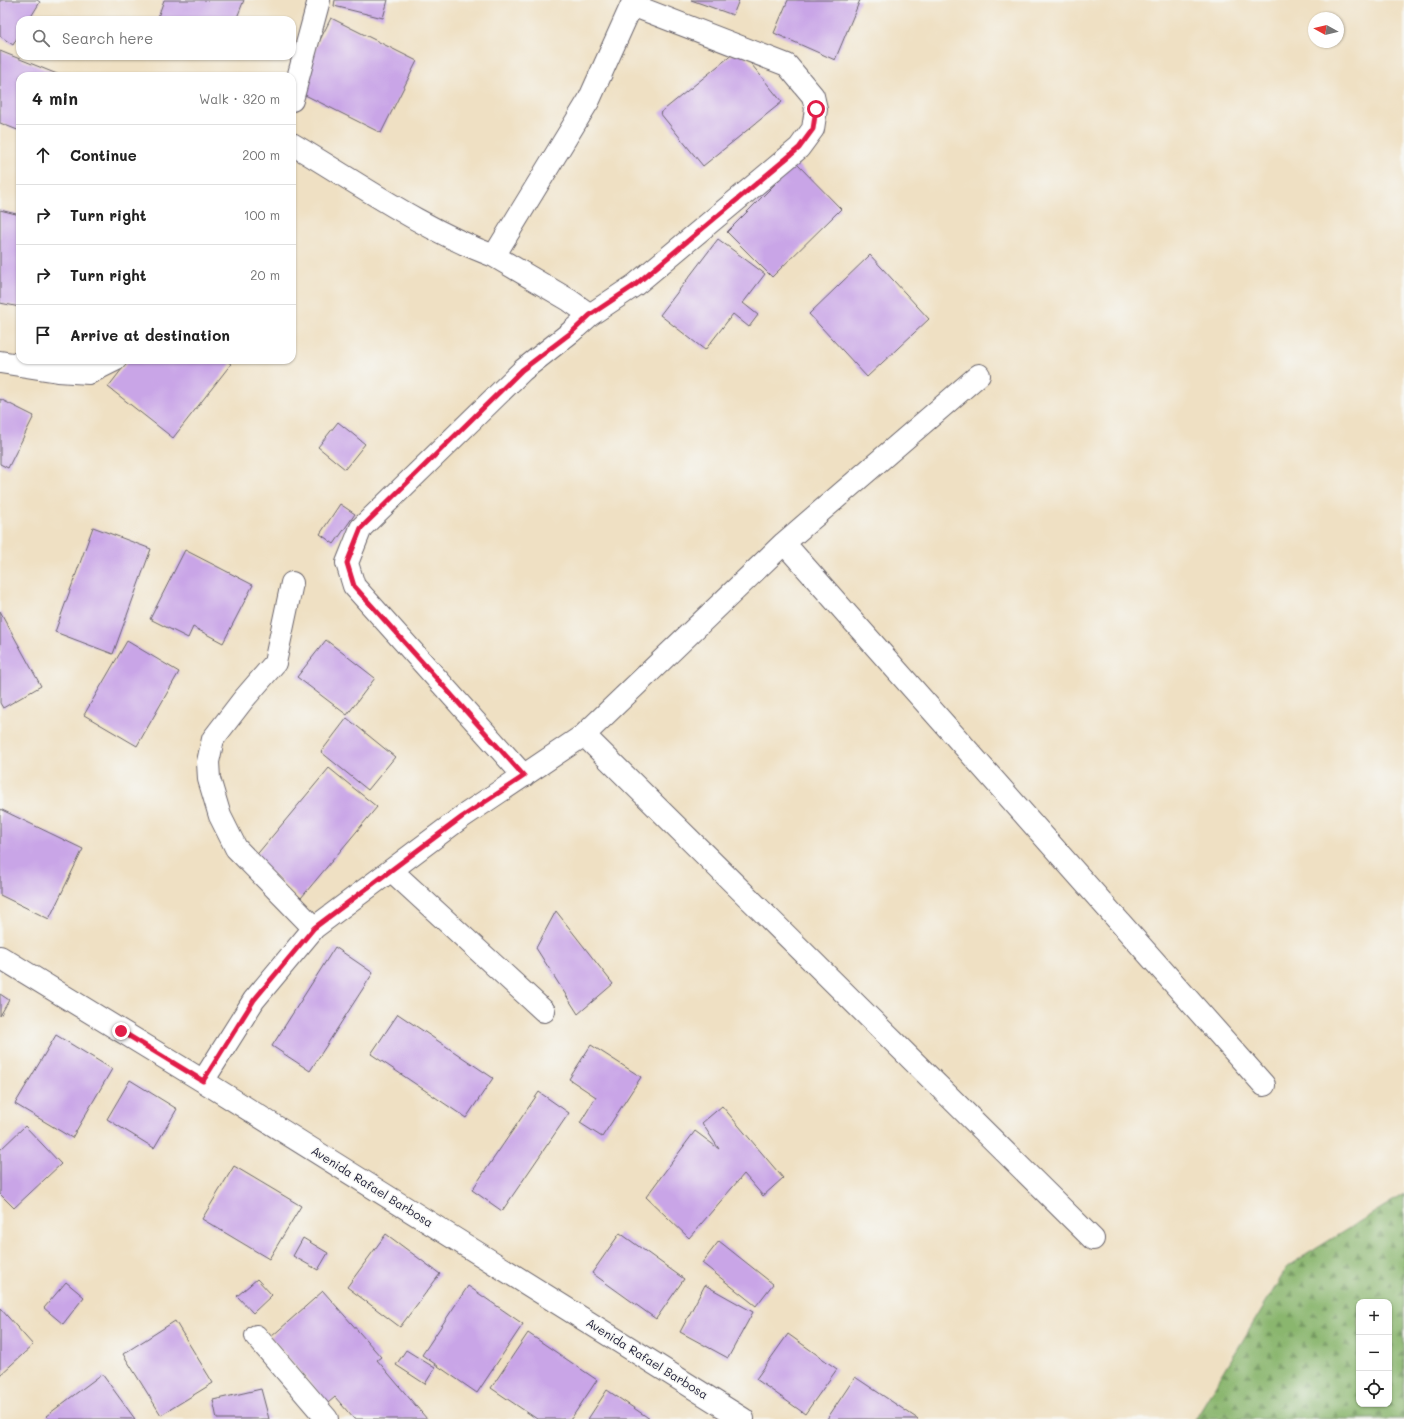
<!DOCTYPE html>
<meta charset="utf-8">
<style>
body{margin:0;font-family:Mali,sans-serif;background:#f2f2f2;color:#222}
.controls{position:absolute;right:12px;bottom:12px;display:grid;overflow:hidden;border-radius:8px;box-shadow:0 1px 3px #0004}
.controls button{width:36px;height:36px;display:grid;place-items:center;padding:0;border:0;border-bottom:1px solid #e0e0e0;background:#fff;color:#222;font:20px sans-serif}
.compass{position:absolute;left:1308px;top:12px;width:36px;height:36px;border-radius:50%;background:#fff;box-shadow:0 1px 3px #0004;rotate:278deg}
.stop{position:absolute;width:12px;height:12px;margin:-9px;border:3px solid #e11d48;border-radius:50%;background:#fff}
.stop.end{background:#e11d48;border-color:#fff;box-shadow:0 1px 4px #0008}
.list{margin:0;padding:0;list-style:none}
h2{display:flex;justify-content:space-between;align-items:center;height:52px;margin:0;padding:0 16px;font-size:17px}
h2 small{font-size:13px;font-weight:400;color:#767676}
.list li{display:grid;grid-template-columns:26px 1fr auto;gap:12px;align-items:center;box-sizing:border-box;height:60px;padding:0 16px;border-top:1px solid #e0e0e0}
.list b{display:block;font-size:15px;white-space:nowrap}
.list em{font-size:13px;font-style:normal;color:#767676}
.icon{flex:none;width:22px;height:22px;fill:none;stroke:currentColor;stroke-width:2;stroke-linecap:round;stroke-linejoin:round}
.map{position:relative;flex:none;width:1404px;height:1419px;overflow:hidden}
.search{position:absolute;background:#fff;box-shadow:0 1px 3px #0004;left:16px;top:16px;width:280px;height:44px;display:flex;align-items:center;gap:10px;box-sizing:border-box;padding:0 14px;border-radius:12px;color:#767676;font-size:15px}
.panel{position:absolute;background:#fff;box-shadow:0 1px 3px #0004;left:16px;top:72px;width:280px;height:292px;border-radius:12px}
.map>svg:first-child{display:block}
.forest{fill:url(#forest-firs);stroke:#566c54;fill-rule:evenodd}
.building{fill:#c9a5e7}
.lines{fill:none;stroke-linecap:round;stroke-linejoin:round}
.minor-casing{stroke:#6a646b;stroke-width:24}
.minor{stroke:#fff;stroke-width:22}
.route{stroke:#e11d48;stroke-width:5}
.labels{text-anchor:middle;stroke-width:3;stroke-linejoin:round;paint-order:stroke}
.street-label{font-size:12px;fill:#22223b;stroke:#f6f6f2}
</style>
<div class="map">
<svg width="1404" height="1419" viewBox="0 0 1404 1419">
<defs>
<pattern id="forest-firs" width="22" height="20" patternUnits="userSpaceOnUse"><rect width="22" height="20" fill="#8ab66e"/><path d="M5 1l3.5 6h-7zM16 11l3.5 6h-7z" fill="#70945c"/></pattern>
</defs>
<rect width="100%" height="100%" fill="#f6f6f2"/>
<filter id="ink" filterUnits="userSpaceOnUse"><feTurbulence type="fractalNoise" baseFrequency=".025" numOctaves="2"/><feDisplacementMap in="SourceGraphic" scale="8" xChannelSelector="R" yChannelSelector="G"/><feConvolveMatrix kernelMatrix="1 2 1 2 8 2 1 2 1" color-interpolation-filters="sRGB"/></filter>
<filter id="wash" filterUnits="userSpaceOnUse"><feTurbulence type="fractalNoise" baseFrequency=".012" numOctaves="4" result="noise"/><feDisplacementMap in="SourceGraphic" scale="16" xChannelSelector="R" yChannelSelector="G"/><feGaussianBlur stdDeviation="0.9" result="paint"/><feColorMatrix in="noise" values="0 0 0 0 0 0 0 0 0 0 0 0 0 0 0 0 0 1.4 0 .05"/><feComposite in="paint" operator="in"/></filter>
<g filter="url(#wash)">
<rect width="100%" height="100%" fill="#efe0c3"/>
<!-- forest -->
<path class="forest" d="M 1404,1194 L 1404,1419 L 1195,1419 L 1288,1266 ZM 1359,1302 L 1389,1302 L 1389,1404 L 1359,1404 Z"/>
<g id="blocks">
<!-- building -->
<path class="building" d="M 0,0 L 37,0 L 40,2 L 29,20 L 20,20 L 20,33 L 13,45 L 0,36 Z
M 164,0 L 244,0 L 236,20 L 165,20 L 158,17 Z
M 335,0 L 388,0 L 383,18 L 334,6 Z
M 691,0 L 739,0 L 733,15 Z
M 788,0 L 860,0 L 835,60 L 774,33 Z
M 331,18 L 417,61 L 381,133 L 295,90 Z
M 739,49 L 782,102 L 703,166 L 660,113 Z
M 0,51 L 62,76 L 20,76 L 20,131 L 0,123 Z
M 796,163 L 841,209 L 772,277 L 727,232 Z
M 0,210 L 20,215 L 20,307 L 0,303 Z
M 718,239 L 765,274 L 743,303 L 758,315 L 749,327 L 733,314 L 705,350 L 660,315 Z
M 870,255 L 929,319 L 867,377 L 809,314 Z
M 129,360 L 226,360 L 231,364 L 173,438 L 108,387 Z
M 0,399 L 34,416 L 8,468 L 0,464 Z
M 338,422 L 365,444 L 345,469 L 318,447 Z
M 340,504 L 355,514 L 334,544 L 320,534 Z
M 93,527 L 151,549 L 113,654 L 55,632 Z
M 185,550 L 253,585 L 223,643 L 193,627 L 188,638 L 150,619 Z
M 0,611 L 41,686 L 3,708 L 0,703 Z
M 326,640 L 375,678 L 347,715 L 297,677 Z
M 127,641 L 179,672 L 137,746 L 84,715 Z
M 347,718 L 395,757 L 368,790 L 321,752 Z
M 329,768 L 377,807 L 301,898 L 254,858 Z
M 0,809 L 83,849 L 49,919 L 0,895 Z
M 556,911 L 613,984 L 578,1014 L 536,948 Z
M 335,947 L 373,973 L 310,1071 L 272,1046 Z
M 0,994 L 9,1000 L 0,1016 Z
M 398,1014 L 493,1078 L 466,1118 L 371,1054 Z
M 56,1035 L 112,1069 L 72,1138 L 15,1104 Z
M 591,1045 L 641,1077 L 602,1137 L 580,1123 L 596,1097 L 569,1079 Z
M 130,1080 L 177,1109 L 154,1148 L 107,1119 Z
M 539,1092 L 569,1113 L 502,1211 L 472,1190 Z
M 722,1106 L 783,1178 L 763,1196 L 744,1174 L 689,1238 L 646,1197 L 695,1131 L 719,1149 L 702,1123 Z
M 25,1126 L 61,1164 L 14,1208 L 0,1194 L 0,1150 Z
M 234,1166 L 301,1206 L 269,1259 L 202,1219 Z
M 620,1233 L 684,1279 L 656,1319 L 592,1273 Z
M 386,1234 L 440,1274 L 400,1327 L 347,1287 Z
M 303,1238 L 328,1253 L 318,1270 L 293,1256 Z
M 719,1241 L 773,1284 L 756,1306 L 702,1263 Z
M 257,1279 L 272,1295 L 253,1313 L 237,1296 Z
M 66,1282 L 84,1297 L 63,1324 L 44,1308 Z
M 705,1285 L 753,1312 L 728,1358 L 680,1332 Z
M 468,1286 L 523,1324 L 477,1393 L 422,1355 Z
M 323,1291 L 381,1357 L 377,1360 L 427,1419 L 354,1419 L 335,1397 L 328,1403 L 271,1337 Z
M 0,1308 L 33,1345 L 0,1375 Z
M 175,1321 L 213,1383 L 161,1415 L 123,1354 Z
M 528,1333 L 597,1380 L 571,1419 L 537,1419 L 491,1388 Z
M 788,1334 L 837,1369 L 805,1414 L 756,1379 Z
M 406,1350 L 435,1368 L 425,1384 L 396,1365 Z
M 102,1374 L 135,1419 L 49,1419 L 46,1416 Z
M 855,1377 L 918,1419 L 827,1419 Z
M 261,1389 L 269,1419 L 217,1419 L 213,1400 Z
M 607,1390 L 650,1419 L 588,1419 Z"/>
</g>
</g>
<g filter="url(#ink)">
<use href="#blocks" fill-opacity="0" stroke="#6a646b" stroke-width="1"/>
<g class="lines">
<defs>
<path id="minor" d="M 292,100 L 319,0
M 292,144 C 358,183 422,229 494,256 L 589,100 L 634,0
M 494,256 L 569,300 L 590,315 L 571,332 L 523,370 L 361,528 L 347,563 L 354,586 L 524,776
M 590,315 L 635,285 L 799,148 L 813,129 L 816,109 L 813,96 L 787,65 L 632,5
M 0,362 L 58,371 L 89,373 L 115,360
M 784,543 L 1264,1085
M 292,583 L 275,663 L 243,700 L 213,739 L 208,762 L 209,779 L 220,816 L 236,848 L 314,928
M 584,735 L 1093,1239
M 392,871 L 544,1011
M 0,957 L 203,1081 L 743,1419
M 203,1081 L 254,1000 L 314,928 L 462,817 L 584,735 L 784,543 L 979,375
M 256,1336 L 327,1419"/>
</defs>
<!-- minor casing -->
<use href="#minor" class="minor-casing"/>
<!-- minor -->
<use href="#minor" class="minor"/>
</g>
</g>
<g class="lines" filter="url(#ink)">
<!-- route -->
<path class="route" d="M 121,1031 L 203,1081 L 254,1000 L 314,928 L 462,817 L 524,776 L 354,586 L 347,563 L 361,528 L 522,370 L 572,332 L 590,315 L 635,285 L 799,148 L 813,129 L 816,109"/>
</g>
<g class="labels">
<!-- street labels -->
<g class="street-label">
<text transform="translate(372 1187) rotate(32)" y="4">Avenida Rafael Barbosa</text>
<text transform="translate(647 1359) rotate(32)" y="4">Avenida Rafael Barbosa</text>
</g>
</g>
</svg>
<div class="controls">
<button>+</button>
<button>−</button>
<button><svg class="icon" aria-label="locate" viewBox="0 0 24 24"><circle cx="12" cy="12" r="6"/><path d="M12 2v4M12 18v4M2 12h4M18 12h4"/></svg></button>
</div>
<svg class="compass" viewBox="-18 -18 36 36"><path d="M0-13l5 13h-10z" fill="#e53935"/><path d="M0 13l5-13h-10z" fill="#767676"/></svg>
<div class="stop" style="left:816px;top:109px"></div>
<div class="stop end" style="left:121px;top:1031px"></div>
<div class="search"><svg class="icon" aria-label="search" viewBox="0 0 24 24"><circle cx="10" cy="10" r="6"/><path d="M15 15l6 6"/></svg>Search here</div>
<section class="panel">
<h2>4 min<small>Walk · 320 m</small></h2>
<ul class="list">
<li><svg class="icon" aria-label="ahead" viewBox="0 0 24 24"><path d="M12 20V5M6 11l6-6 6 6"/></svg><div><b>Continue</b></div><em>200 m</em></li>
<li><svg class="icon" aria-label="right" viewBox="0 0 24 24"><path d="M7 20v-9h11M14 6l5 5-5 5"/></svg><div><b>Turn right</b></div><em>100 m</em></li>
<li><svg class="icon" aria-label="right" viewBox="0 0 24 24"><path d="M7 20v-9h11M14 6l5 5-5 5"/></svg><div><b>Turn right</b></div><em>20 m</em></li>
<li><svg class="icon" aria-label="arrive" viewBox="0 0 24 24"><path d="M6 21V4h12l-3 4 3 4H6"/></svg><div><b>Arrive at destination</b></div></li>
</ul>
</section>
</div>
